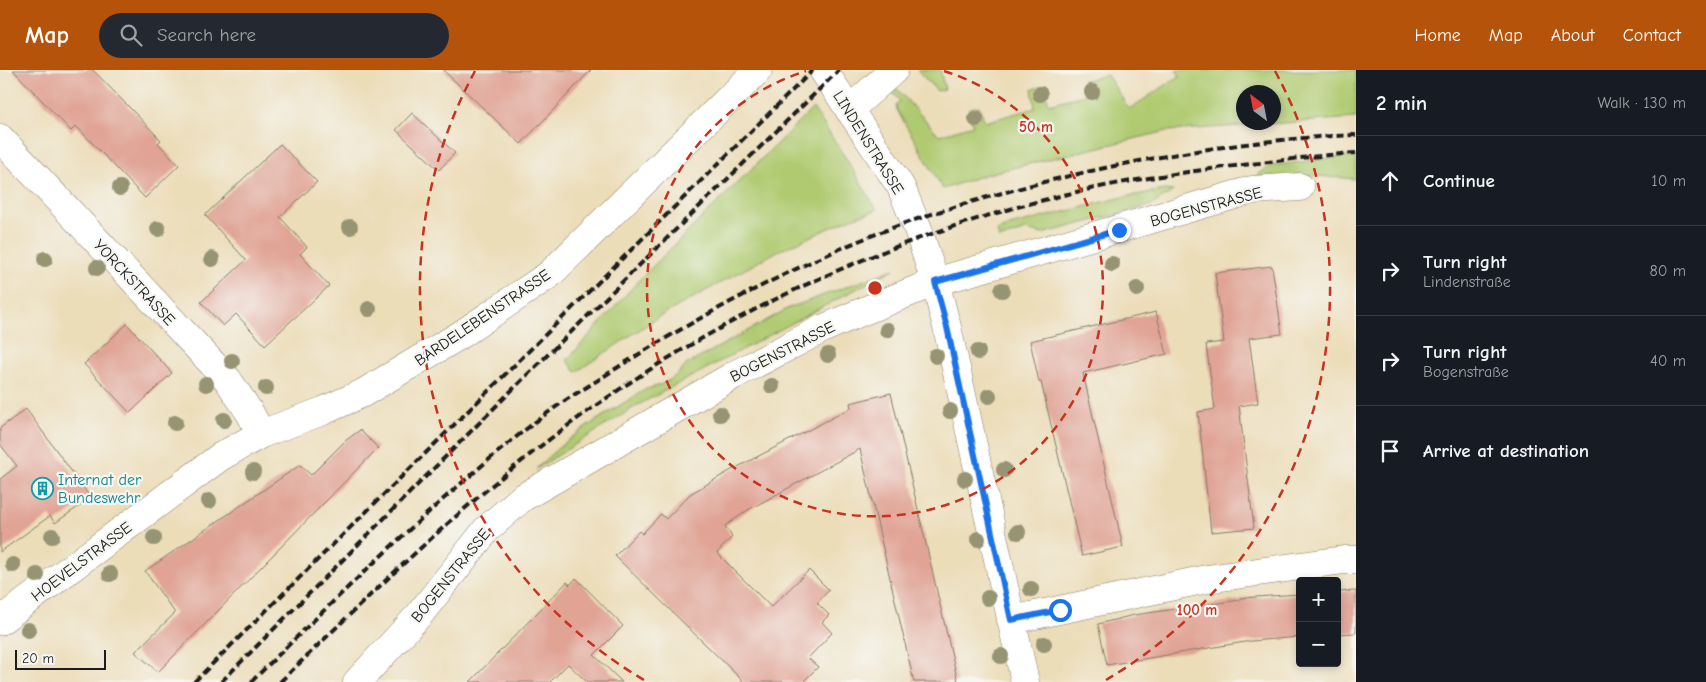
<!DOCTYPE html>
<meta charset="utf-8">
<style>
body{margin:0;font-family:"Comic Neue",sans-serif;background:#242831;color:#f1f3f6}
.controls{position:absolute;right:15px;bottom:15px;display:grid;overflow:hidden;border-radius:5px;box-shadow:0 2px 8px #0003}
.controls button{width:45px;height:45px;display:grid;place-items:center;padding:0;border:0;border-bottom:1px solid #363941;background:#171b24;color:#f1f3f6;font:25px sans-serif}
.compass{position:absolute;left:1236px;top:15px;width:45px;height:45px;border-radius:50%;background:#171b24;box-shadow:0 2px 8px #0003;rotate:328deg}
.scale{position:absolute;left:15px;bottom:12px;width:91px;box-sizing:border-box;padding-left:5px;border:2px solid #1c1c1c;border-top:0;font-size:14px;line-height:18px;white-space:nowrap;color:#1c1c1c;-webkit-text-stroke:4px #f6f6f2;paint-order:stroke}
.stop{position:absolute;width:15px;height:15px;margin:-11px;border:4px solid #1a73e8;border-radius:50%;background:#fff}
.stop.end{background:#1a73e8;border-color:#fff;box-shadow:0 1px 5px #0008}
.list{margin:0;padding:0;list-style:none}
h2{display:flex;justify-content:space-between;align-items:center;height:65px;margin:0;padding:0 20px;font-size:21px}
h2 small{font-size:16px;font-weight:400;color:#9ea1a6}
.list li{display:grid;grid-template-columns:32px 1fr auto;gap:15px;align-items:center;box-sizing:border-box;height:90px;padding:0 20px;border-top:1px solid #363941}
.list b{display:block;font-size:19px;white-space:nowrap}
.list p{margin:0;font-size:16px;white-space:nowrap;color:#9ea1a6}
.list em{font-size:16px;font-style:normal;color:#9ea1a6}
.icon{flex:none;width:28px;height:28px;fill:none;stroke:currentColor;stroke-width:2;stroke-linecap:round;stroke-linejoin:round}
.map{position:relative;flex:none;width:1356px;height:612px;overflow:hidden}
header{display:flex;align-items:center;gap:30px;box-sizing:border-box;height:70px;padding:0 25px;background:#b45309;color:#fff}
header strong{font-size:24px}
nav{display:flex;gap:28px;margin-inline-start:auto;font-size:18px}
.search{width:350px;height:45px;background:#242831;display:flex;align-items:center;gap:12px;box-sizing:border-box;padding:0 18px;border-radius:28px;color:#9ea1a6;font-size:19px}
main{display:flex}
aside{flex:1;background:#171b24}
.map>svg:first-child{display:block}
.green{fill:#afca70;stroke:#667346;fill-rule:evenodd}
.building{fill:#e0a394}
.lines{fill:none;stroke-linecap:round;stroke-linejoin:round}
.minor-casing{stroke:#847c6a;stroke-width:29}
.minor{stroke:#fff;stroke-width:28}
.rail{stroke:#1c1c1c;stroke-width:4;stroke-dasharray:8 4;stroke-linecap:butt}
.tree{fill:#969473}
.route{stroke:#1a73e8;stroke-width:6}
.ring{fill:none;stroke:#c8321e;stroke-width:2.5;stroke-dasharray:9 6}
.labels{text-anchor:middle;stroke-width:4.5;stroke-linejoin:round;paint-order:stroke}
.street-label{font-size:16px;fill:#1c1c1c;stroke:#f6f6f2}
.culture-label{font-size:16px;fill:#0d838f;stroke:#f6f6f2;text-anchor:start}
.centre{fill:#c8321e;stroke:#f6f6f2;stroke-width:2.5}
.ring-label{font-size:15px;text-anchor:middle;font-weight:bold;fill:#c8321e;stroke:#f6f6f2;stroke-width:4.5;stroke-linejoin:round;paint-order:stroke}
</style>
<header>
<strong>Map</strong>
<div class="search"><svg class="icon" aria-label="search" viewBox="0 0 24 24"><circle cx="10" cy="10" r="6"/><path d="M15 15l6 6"/></svg>Search here</div>
<nav><a>Home</a><a>Map</a><a>About</a><a>Contact</a></nav>
</header>
<main>
<div class="map">
<svg width="1356" height="612" viewBox="0 0 1356 612">
<rect width="100%" height="100%" fill="#f6f6f2"/>
<filter id="ink" filterUnits="userSpaceOnUse"><feTurbulence type="fractalNoise" baseFrequency=".02" numOctaves="2"/><feDisplacementMap in="SourceGraphic" scale="10" xChannelSelector="R" yChannelSelector="G"/><feConvolveMatrix kernelMatrix="1 2 1 2 8 2 1 2 1" color-interpolation-filters="sRGB"/></filter>
<filter id="wash" filterUnits="userSpaceOnUse"><feTurbulence type="fractalNoise" baseFrequency=".0096" numOctaves="4" result="noise"/><feDisplacementMap in="SourceGraphic" scale="20" xChannelSelector="R" yChannelSelector="G"/><feGaussianBlur stdDeviation="1.12" result="paint"/><feColorMatrix in="noise" values="0 0 0 0 0 0 0 0 0 0 0 0 0 0 0 0 0 1.4 0 .05"/><feComposite in="paint" operator="in"/></filter>
<g filter="url(#wash)">
<rect width="100%" height="100%" fill="#ecddb9"/>
<!-- green -->
<path class="green" d="M 917,0 L 940,0 L 945,19 L 937,21 Z
M 1176,0 L 1356,0 L 1356,48 L 1167,61 L 987,104 L 943,119 L 897,40 L 896,36 L 900,31 L 892,22 L 896,18 L 939,65 L 973,55 L 968,39 L 979,36 L 985,52 L 1035,38 L 1032,19 L 1043,16 L 1049,34 L 1084,25 L 1082,11 L 1107,5 L 1129,39 L 1180,6 ZM 1244,22 L 1274,22 L 1274,52 L 1244,52 Z
M 813,38 L 847,90 L 877,140 L 852,148 L 776,182 L 657,248 L 576,302 L 567,290 L 641,208 Z
M 1348,86 L 1356,87 L 1356,109 L 1317,106 L 1255,107 L 1270,96 Z
M 1165,120 L 1173,121 L 1152,135 L 1042,164 L 1026,160 L 999,169 L 997,161 L 1009,156 L 1123,127 Z
M 894,199 L 638,335 L 536,399 C 565,367 610,342 646,319 C 662,316 676,308 686,295 L 789,238 Z"/>
<g id="blocks">
<!-- building -->
<path class="building" d="M 13,0 L 93,0 L 161,70 L 158,73 L 179,95 L 145,128 L 76,56 L 71,61 Z
M 443,0 L 591,0 L 521,74 Z
M 412,43 L 455,83 L 439,100 L 396,60 Z
M 280,74 L 317,112 L 280,147 L 307,177 L 300,184 L 329,216 L 265,275 L 236,244 L 223,256 L 201,232 L 246,190 L 205,145 Z
M 1272,196 L 1282,264 L 1249,268 L 1258,333 L 1239,336 L 1254,458 L 1211,462 L 1198,342 L 1215,339 L 1206,274 L 1224,272 L 1215,203 Z
M 1156,242 L 1167,284 L 1083,303 L 1123,477 L 1082,486 L 1041,312 L 1039,312 L 1030,271 Z
M 127,254 L 172,303 L 130,343 L 84,294 Z
M 891,323 L 958,612 L 914,612 L 860,379 L 748,440 L 725,456 L 732,467 L 717,483 L 771,537 L 809,500 L 829,520 L 817,533 L 829,545 L 822,552 L 832,563 L 808,588 L 818,597 L 803,612 L 744,612 L 615,486 L 639,461 L 642,464 L 661,444 L 666,449 L 690,424 L 728,402 L 851,338 L 850,333 Z
M 26,339 L 91,428 L 55,453 L 50,446 L 0,482 L 0,409 L 17,396 L 0,374 L 0,358 Z
M 360,360 L 378,378 L 158,602 L 135,582 L 175,543 L 145,501 L 300,395 L 311,405 L 345,371 Z
M 576,508 L 623,556 L 594,585 L 622,612 L 587,612 L 568,594 L 550,612 L 470,612 L 567,512 L 570,515 Z
M 1356,521 L 1356,563 L 1337,564 L 1337,522 Z
M 1300,524 L 1300,567 L 1251,571 L 1107,595 L 1098,554 L 1134,545 L 1240,530 L 1240,528 Z"/>
</g>
</g>
<g filter="url(#ink)">
<use href="#blocks" fill-opacity="0" stroke="#847c6a" stroke-width="1"/>
<g class="lines">
<defs>
<path id="minor" d="M 823,0 L 901,117 L 918,159 L 935,212 L 947,257 L 1025,612
M 849,40 L 894,0
M 0,68 L 228,310 L 250,343 L 261,364
M 1011,550 L 1207,509 L 1344,490 L 1356,490
M 0,551 L 220,387 L 261,364 L 323,341 L 363,323 L 462,264 L 550,204 L 758,0
M 357,612 L 419,545 L 487,459 L 522,428 L 736,304 L 822,259 L 866,240 L 935,212 L 1252,120 L 1300,117"/>
</defs>
<!-- minor casing -->
<use href="#minor" class="minor-casing"/>
<!-- minor -->
<use href="#minor" class="minor"/>
<!-- rail -->
<path class="rail" d="M 194,612 L 813,0
M 221,612 L 525,307 L 839,0
M 251,612 C 321,543 390,475 464,411 C 493,386 522,361 553,339 C 572,325 593,314 612,301 C 686,254 762,213 842,178 C 904,151 970,131 1036,114 C 1140,88 1248,69 1356,65
M 280,612 C 372,523 463,433 566,357 C 709,251 872,174 1044,130 C 1112,112 1182,102 1251,94 C 1286,90 1321,85 1356,83"/>
</g>
<!-- trees -->
<g class="tree">
<circle cx="1092" cy="22" r="8"/>
<circle cx="1040" cy="24" r="8"/>
<circle cx="976" cy="49" r="8"/>
<circle cx="120" cy="118" r="8"/>
<circle cx="350" cy="157" r="8"/>
<circle cx="158" cy="159" r="8"/>
<circle cx="45" cy="189" r="8"/>
<circle cx="212" cy="189" r="8"/>
<circle cx="1112" cy="194" r="8"/>
<circle cx="97" cy="198" r="8"/>
<circle cx="1137" cy="219" r="8"/>
<circle cx="1002" cy="220" r="8"/>
<circle cx="369" cy="239" r="8"/>
<circle cx="887" cy="260" r="8"/>
<circle cx="978" cy="282" r="8"/>
<circle cx="828" cy="285" r="8"/>
<circle cx="936" cy="286" r="8"/>
<circle cx="232" cy="291" r="8"/>
<circle cx="206" cy="314" r="8"/>
<circle cx="772" cy="316" r="8"/>
<circle cx="266" cy="318" r="8"/>
<circle cx="989" cy="326" r="8"/>
<circle cx="950" cy="341" r="8"/>
<circle cx="720" cy="344" r="8"/>
<circle cx="224" cy="350" r="8"/>
<circle cx="175" cy="353" r="8"/>
<circle cx="1004" cy="400" r="8"/>
<circle cx="253" cy="402" r="8"/>
<circle cx="965" cy="409" r="8"/>
<circle cx="209" cy="431" r="8"/>
<circle cx="1018" cy="462" r="8"/>
<circle cx="52" cy="466" r="8"/>
<circle cx="154" cy="468" r="8"/>
<circle cx="978" cy="469" r="8"/>
<circle cx="13" cy="495" r="8"/>
<circle cx="110" cy="504" r="8"/>
<circle cx="37" cy="505" r="8"/>
<circle cx="1031" cy="519" r="8"/>
<circle cx="988" cy="528" r="8"/>
<circle cx="28" cy="560" r="8"/>
<circle cx="1044" cy="574" r="8"/>
<circle cx="1001" cy="586" r="8"/>
</g>
</g>
<g class="lines" filter="url(#ink)">
<!-- route -->
<path class="route" d="M 1060,540 L 1011,550 L 947,257 L 935,212 L 1119,160"/>
</g>
<!-- distance rings -->
<g class="ring">
<path d="M944 1A228 228 0 1 1 806 1"/>
<path d="M644 610A455 455 0 0 1 475 1M1275 1A455 455 0 0 1 1106 610"/>
</g>
<!-- icons -->
<defs>
<symbol id="building-ring" viewBox="-11 -11 22 22"><circle r="9.5" fill="#f6f6f2" stroke="#0f9aa8" stroke-width="1.5"/><path d="M-4-6H4V6H1V3H-1V6H-4ZM-2.5-4.3h1.7v1.8h-1.7ZM.8-4.3h1.7v1.8H.8ZM-2.5-1h1.7V.8h-1.7ZM.8-1h1.7V.8H.8Z" fill="#0f9aa8"/></symbol>
</defs>
<g fill-rule="evenodd">
<use href="#building-ring" x="30" y="406" width="25" height="25"/>
</g>
<g class="labels">
<!-- street labels -->
<g class="street-label">
<text transform="translate(869 72) rotate(58)" y="6">LINDENSTRASSE</text>
<text transform="translate(1206 136) rotate(-15)" y="6">BOGENSTRASSE</text>
<text transform="translate(135 212) rotate(47)" y="6">YORCKSTRASSE</text>
<text transform="translate(482 247) rotate(-34)" y="6">BARDELEBENSTRASSE</text>
<text transform="translate(782 281) rotate(-27)" y="6">BOGENSTRASSE</text>
<text transform="translate(81 491) rotate(-37)" y="6">HOEVELSTRASSE</text>
<text transform="translate(450 505) rotate(-51)" y="6">BOGENSTRASSE</text>
</g>
<!-- culture labels -->
<g class="culture-label">
<text x="58" y="415">Internat der<tspan x="58" dy="18">Bundeswehr</tspan></text>
</g>
</g>
<circle cx="875" cy="218" r="8" class="centre"/>
<g class="ring-label">
<text x="1036" y="62">50 m</text>
<text x="1197" y="545">100 m</text>
</g>
</svg>
<div class="controls">
<button>+</button>
<button>−</button>
</div>
<svg class="compass" viewBox="-18 -18 36 36"><path d="M0-13l5 13h-10z" fill="#e53935"/><path d="M0 13l5-13h-10z" fill="#9ea1a6"/></svg>
<div class="scale">20 m</div>
<div class="stop" style="left:1060px;top:540px"></div>
<div class="stop end" style="left:1119px;top:160px"></div>
</div>
<aside>
<h2>2 min<small>Walk · 130 m</small></h2>
<ul class="list">
<li><svg class="icon" aria-label="ahead" viewBox="0 0 24 24"><path d="M12 20V5M6 11l6-6 6 6"/></svg><div><b>Continue</b></div><em>10 m</em></li>
<li><svg class="icon" aria-label="right" viewBox="0 0 24 24"><path d="M7 20v-9h11M14 6l5 5-5 5"/></svg><div><b>Turn right</b><p>Lindenstraße</p></div><em>80 m</em></li>
<li><svg class="icon" aria-label="right" viewBox="0 0 24 24"><path d="M7 20v-9h11M14 6l5 5-5 5"/></svg><div><b>Turn right</b><p>Bogenstraße</p></div><em>40 m</em></li>
<li><svg class="icon" aria-label="arrive" viewBox="0 0 24 24"><path d="M6 21V4h12l-3 4 3 4H6"/></svg><div><b>Arrive at destination</b></div></li>
</ul>
</aside>
</main>
